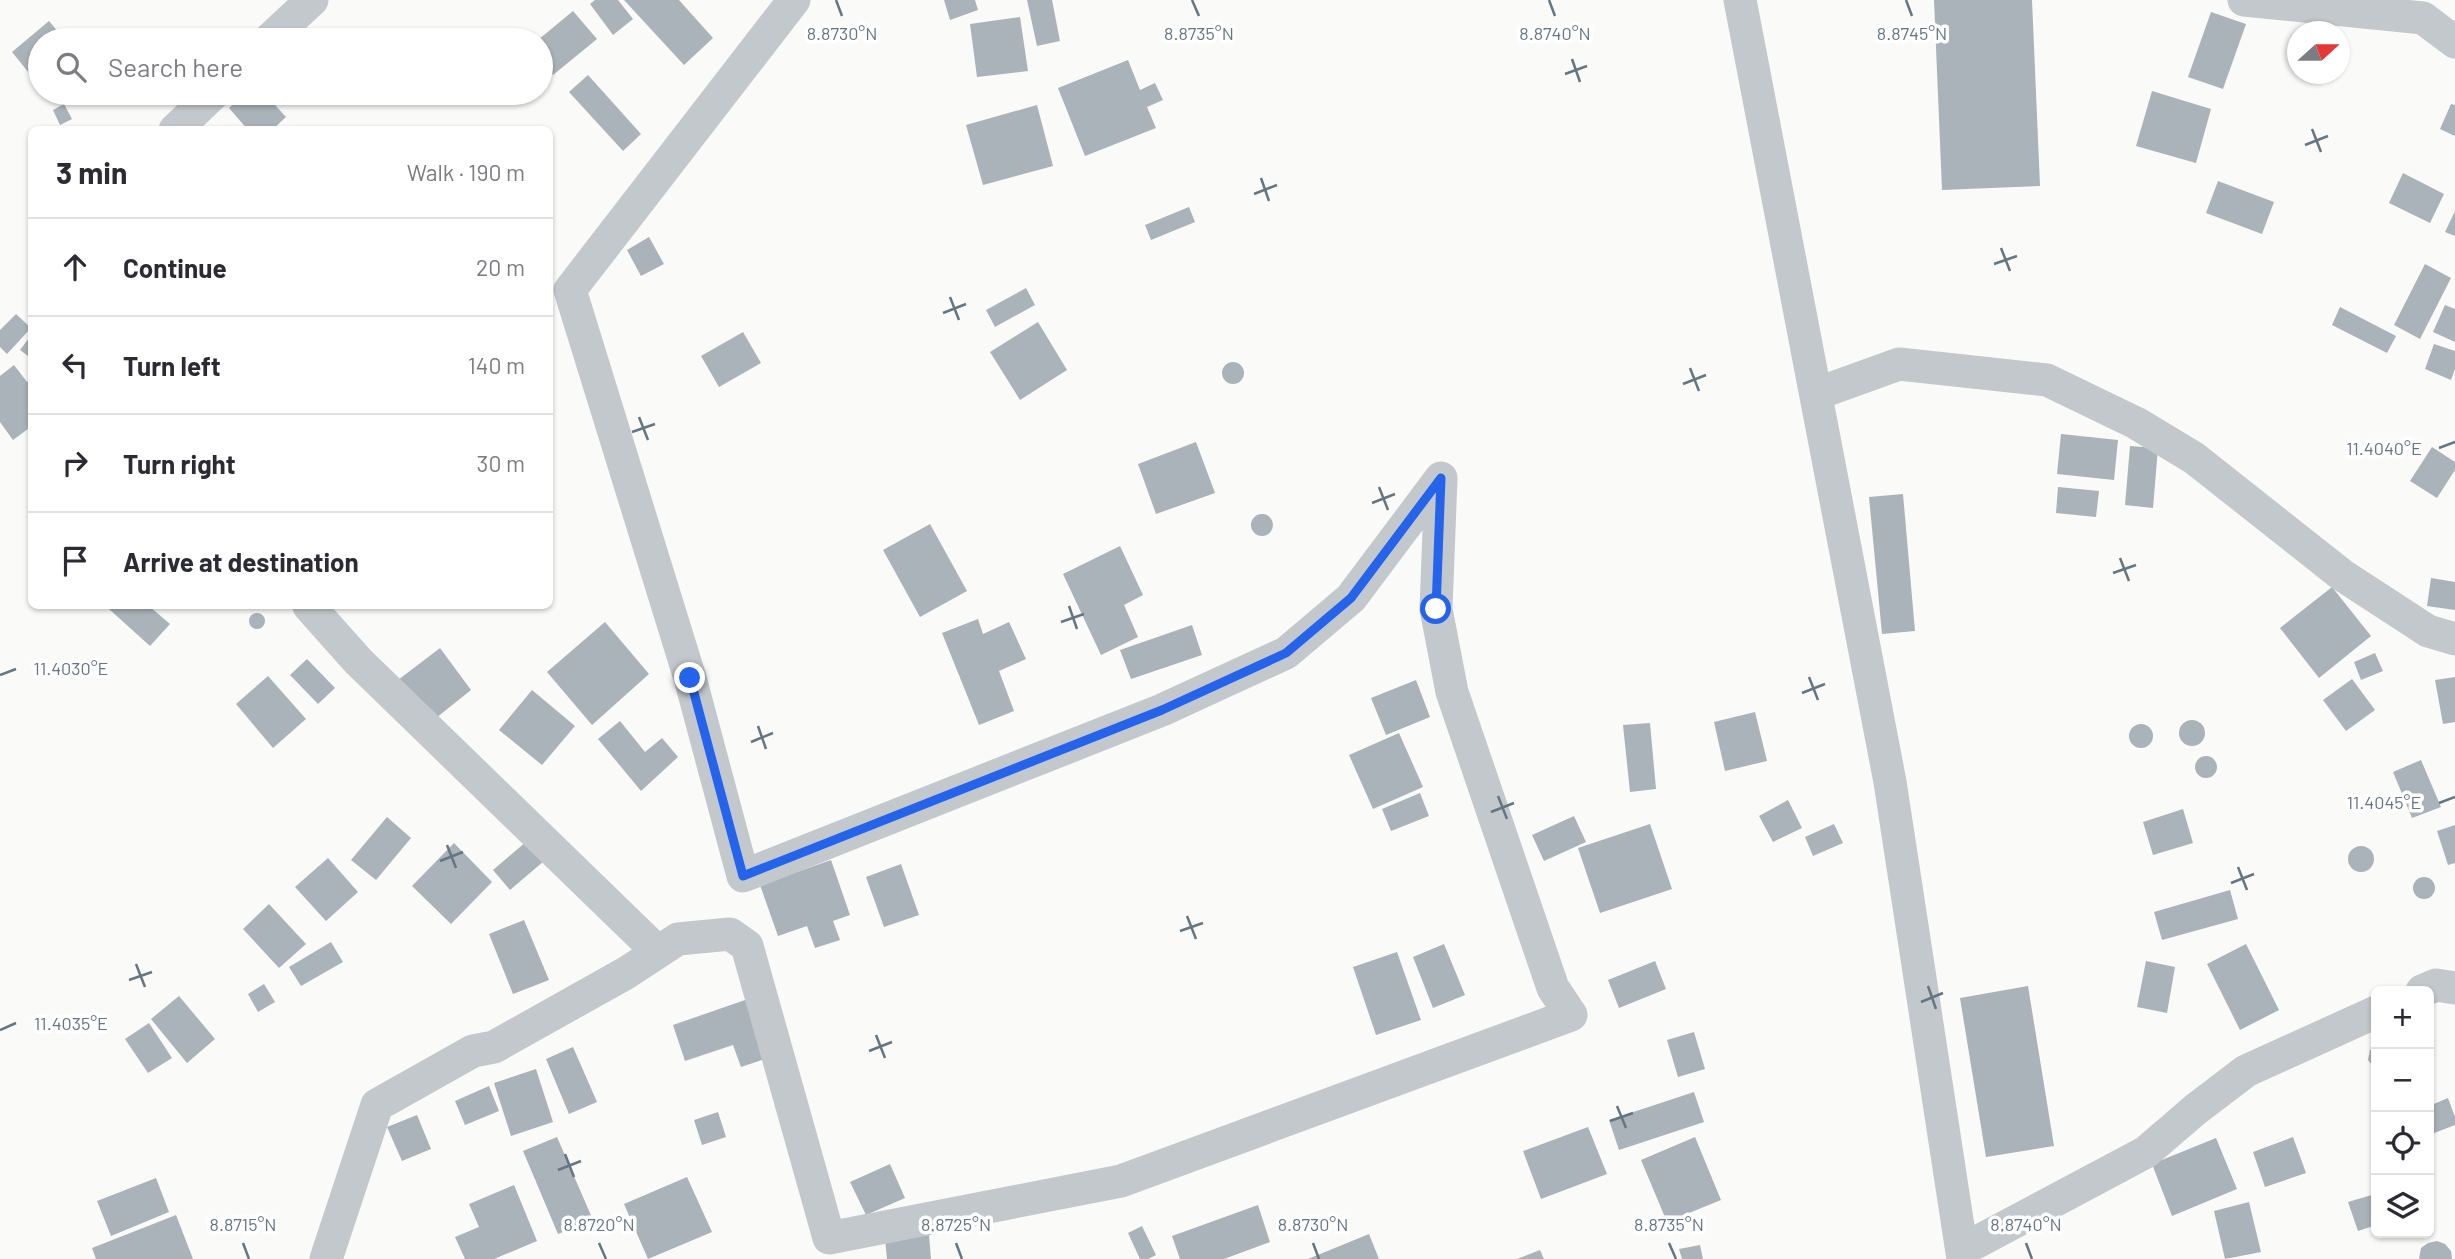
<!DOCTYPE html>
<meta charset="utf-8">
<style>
body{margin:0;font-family:Barlow,sans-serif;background:#f2f2f3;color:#2b2b33}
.controls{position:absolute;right:21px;bottom:21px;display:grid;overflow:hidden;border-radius:10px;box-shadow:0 2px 5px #0004}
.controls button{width:63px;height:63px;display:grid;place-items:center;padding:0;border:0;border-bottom:2px solid #e1e1e2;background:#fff;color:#2b2b33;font:35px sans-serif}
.compass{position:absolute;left:2287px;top:21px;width:63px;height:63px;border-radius:50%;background:#fff;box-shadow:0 2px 5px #0004;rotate:69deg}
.stop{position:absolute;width:21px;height:21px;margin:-16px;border:5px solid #2563eb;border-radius:50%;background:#fff}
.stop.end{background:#2563eb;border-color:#fff;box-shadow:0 2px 7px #0008}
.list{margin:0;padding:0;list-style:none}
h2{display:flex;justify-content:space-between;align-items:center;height:91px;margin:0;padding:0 28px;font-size:30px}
h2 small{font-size:23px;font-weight:400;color:#7c7c81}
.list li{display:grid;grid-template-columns:46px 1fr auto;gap:21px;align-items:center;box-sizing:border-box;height:98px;padding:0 28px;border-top:2px solid #e1e1e2}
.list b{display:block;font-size:26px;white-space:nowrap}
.list em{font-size:23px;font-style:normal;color:#7c7c81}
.icon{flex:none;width:38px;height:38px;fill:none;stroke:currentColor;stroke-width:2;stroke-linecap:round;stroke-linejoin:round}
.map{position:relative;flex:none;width:2455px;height:1259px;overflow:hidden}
.search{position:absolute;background:#fff;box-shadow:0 2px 5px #0004;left:28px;top:28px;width:525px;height:77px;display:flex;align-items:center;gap:18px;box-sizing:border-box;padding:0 24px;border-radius:38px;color:#7c7c81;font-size:26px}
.panel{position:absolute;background:#fff;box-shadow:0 2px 5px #0004;left:28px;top:126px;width:525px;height:483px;border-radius:10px}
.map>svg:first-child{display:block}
.building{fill:#aab3b9}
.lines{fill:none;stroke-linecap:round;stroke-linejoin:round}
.minor{stroke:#c3c8cc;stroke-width:33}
.route{stroke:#2563eb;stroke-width:9}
.ticks{fill:none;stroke:#657683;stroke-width:2.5}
.ticks-label{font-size:18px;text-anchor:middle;fill:#657683;stroke:#fff;stroke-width:7;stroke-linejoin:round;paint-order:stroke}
</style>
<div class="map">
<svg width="2455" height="1259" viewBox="0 0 2455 1259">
<rect width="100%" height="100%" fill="#fafaf8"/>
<!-- building -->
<path class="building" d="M 595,0 L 618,0 L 633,19 L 613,35 L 590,4 Z
M 624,0 L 679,0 L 713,38 L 684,65 Z
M 944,0 L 975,0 L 978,10 L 950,20 Z
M 1027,0 L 1052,0 L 1060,41 L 1037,46 Z
M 1934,0 L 2032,0 L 2040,186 L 1942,190 Z
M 573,11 L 597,39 L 553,75 L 541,61 L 541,40 L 538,40 Z
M 2211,12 L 2246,24 L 2223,89 L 2188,77 Z
M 1020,17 L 1028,71 L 977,77 L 970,24 Z
M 49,21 L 65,40 L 40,40 L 40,63 L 29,73 L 12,52 Z
M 1128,60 L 1140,90 L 1155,83 L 1163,100 L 1147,107 L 1156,128 L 1085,156 L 1058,88 Z
M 588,75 L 641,134 L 623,151 L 569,92 Z
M 2152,91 L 2211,109 L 2196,163 L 2136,146 Z
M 246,93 L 264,93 L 286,117 L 272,130 L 248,130 L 229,108 Z
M 64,104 L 72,119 L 60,125 L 53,110 Z
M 2451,104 L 2455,105 L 2455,136 L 2440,129 Z
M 1037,105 L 1053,166 L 983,185 L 966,125 Z
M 2403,173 L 2444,194 L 2430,223 L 2389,203 Z
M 2218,181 L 2274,202 L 2262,234 L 2206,213 Z
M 1189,207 L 1195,222 L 1151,240 L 1145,225 Z
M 2455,211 L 2455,236 L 2445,232 Z
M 649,237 L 664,264 L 641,276 L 627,250 Z
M 2425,264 L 2451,278 L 2420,339 L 2394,325 Z
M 1026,288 L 1035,305 L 995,327 L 986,310 Z
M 2445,305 L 2455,309 L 2455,342 L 2433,332 Z
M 2340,307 L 2396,336 L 2387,353 L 2332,325 Z
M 16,314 L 31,328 L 7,354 L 0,347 L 0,330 Z
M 1038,322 L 1067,370 L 1020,400 L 990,352 Z
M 743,332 L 761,363 L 719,387 L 701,356 Z
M 32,334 L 32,359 L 20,350 Z
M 2434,344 L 2455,351 L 2455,369 L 2451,380 L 2425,369 Z
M1222 373a11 11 0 1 1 22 0a11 11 0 1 1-22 0Z
M 14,365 L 27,382 L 32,379 L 32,426 L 13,440 L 0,422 L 0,376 Z
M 2061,434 L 2118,440 L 2114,480 L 2057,474 Z
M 1196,442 L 1215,493 L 1156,514 L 1138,464 Z
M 2130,446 L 2158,448 L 2153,508 L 2125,505 Z
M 2432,447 L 2455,462 L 2455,470 L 2437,498 L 2410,481 Z
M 2058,487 L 2099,491 L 2096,517 L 2056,513 Z
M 1903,494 L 1915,631 L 1882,634 L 1869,497 Z
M1251 525a11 11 0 1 1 22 0a11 11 0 1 1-22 0Z
M 930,524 L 967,591 L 920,617 L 883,550 Z
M 1120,546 L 1143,595 L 1124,605 L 1138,637 L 1101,655 L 1063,574 Z
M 2431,578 L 2455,582 L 2455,610 L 2427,606 Z
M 2332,587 L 2371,636 L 2319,678 L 2280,628 Z
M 112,606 L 149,606 L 170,624 L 150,646 L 109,609 Z
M249 621a8 8 0 1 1 16 0a8 8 0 1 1-16 0Z
M 978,619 L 983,634 L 1009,622 L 1026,659 L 999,671 L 1014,711 L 979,725 L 942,633 Z
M 605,622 L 649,674 L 592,725 L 547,672 Z
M 1192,625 L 1202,655 L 1131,679 L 1120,650 Z
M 440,648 L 471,690 L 431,722 L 398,680 Z
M 2375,653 L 2383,671 L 2361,680 L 2354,662 Z
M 307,659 L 335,688 L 318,704 L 290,675 Z
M 268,676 L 306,719 L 273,748 L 236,704 Z
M 2455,677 L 2455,722 L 2443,724 L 2435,680 Z
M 2352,679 L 2375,710 L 2346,731 L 2323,700 Z
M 1416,680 L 1430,717 L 1386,735 L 1371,698 Z
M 532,690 L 575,726 L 542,765 L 499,730 Z
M 1755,712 L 1767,761 L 1725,771 L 1714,722 Z
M2179 733a13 13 0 1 1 26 0a13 13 0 1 1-26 0Z
M 620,721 L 645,752 L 662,738 L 678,757 L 641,791 L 598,739 Z
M 1650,723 L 1656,789 L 1630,792 L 1623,725 Z
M2129 736a12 12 0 1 1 24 0a12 12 0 1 1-24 0Z
M 1399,733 L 1423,787 L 1373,809 L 1349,755 Z
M2195 767a11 11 0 1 1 22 0a11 11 0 1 1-22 0Z
M 2421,760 L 2441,807 L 2412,818 L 2393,772 Z
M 1420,793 L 1429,816 L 1391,831 L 1382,809 Z
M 1788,800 L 1802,828 L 1773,842 L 1759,816 Z
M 2183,809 L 2193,843 L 2153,855 L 2143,822 Z
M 1574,816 L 1586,842 L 1544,861 L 1532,835 Z
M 387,817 L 411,838 L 376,880 L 351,860 Z
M 1650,824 L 1672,889 L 1600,913 L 1578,848 Z
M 1834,824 L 1843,843 L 1813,856 L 1805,837 Z
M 2455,825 L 2455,863 L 2448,865 L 2437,831 Z
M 527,841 L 544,861 L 510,890 L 493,870 Z
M 454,843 L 492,882 L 451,924 L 412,886 Z
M2348 859a13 13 0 1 1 26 0a13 13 0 1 1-26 0Z
M 328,858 L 358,892 L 326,921 L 295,887 Z
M 831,860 L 850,915 L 833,921 L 840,940 L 815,948 L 807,926 L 778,936 L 760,885 Z
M 901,864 L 919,915 L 884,927 L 866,877 Z
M2413 888a11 11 0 1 1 22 0a11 11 0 1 1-22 0Z
M 2230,890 L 2238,919 L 2162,940 L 2154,912 Z
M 269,904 L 306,944 L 279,968 L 243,929 Z
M 524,920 L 549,980 L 513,994 L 489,934 Z
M 331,942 L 343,962 L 301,986 L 289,967 Z
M 1444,944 L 1465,995 L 1433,1008 L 1413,957 Z
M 2246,944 L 2279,1010 L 2240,1030 L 2207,964 Z
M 1397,952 L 1421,1020 L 1376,1035 L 1353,967 Z
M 1655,961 L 1666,989 L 1619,1008 L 1608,980 Z
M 2146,961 L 2175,967 L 2167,1013 L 2137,1007 Z
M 264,984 L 275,1002 L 258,1012 L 248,994 Z
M 2028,986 L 2054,1146 L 1986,1157 L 1960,998 Z
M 179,996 L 215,1039 L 187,1063 L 151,1019 Z
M 748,999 L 768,1058 L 741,1067 L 733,1045 L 685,1061 L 673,1025 Z
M 149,1023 L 172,1058 L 148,1073 L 125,1039 Z
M 1694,1032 L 1705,1069 L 1678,1077 L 1667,1040 Z
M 2376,1044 L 2376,1070 L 2368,1060 L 2370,1050 Z
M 573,1047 L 597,1102 L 569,1114 L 546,1059 Z
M 536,1069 L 553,1122 L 511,1136 L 494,1083 Z
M 489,1086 L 499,1111 L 465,1125 L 455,1101 Z
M 1694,1092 L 1704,1122 L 1619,1150 L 1609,1120 Z
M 2448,1098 L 2455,1117 L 2455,1125 L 2429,1135 L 2429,1106 Z
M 718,1112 L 726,1137 L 702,1145 L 694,1120 Z
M 417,1115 L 431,1149 L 402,1161 L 387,1127 Z
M 1588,1127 L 1607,1174 L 1541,1199 L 1523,1151 Z
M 557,1137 L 593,1220 L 558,1234 L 523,1151 Z
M 1695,1137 L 1721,1200 L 1667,1222 L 1641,1160 Z
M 2293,1137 L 2306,1173 L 2265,1187 L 2253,1152 Z
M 2216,1138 L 2237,1189 L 2172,1216 L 2152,1164 Z
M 890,1164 L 905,1198 L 866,1215 L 850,1182 Z
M 687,1177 L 712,1232 L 648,1259 L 624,1204 Z
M 156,1178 L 169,1212 L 111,1236 L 97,1201 Z
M 514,1185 L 537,1241 L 494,1259 L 465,1259 L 455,1237 L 479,1227 L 469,1204 Z
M 2375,1194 L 2376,1225 L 2358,1231 L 2348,1202 Z
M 2249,1202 L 2261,1252 L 2225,1259 L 2214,1211 Z
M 1258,1205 L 1270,1242 L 1224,1259 L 1180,1259 L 1172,1236 Z
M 176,1215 L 193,1259 L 96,1259 L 92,1248 Z
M 1142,1226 L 1156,1255 L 1148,1259 L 1140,1259 L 1128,1233 Z
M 1369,1234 L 1379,1259 L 1308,1259 Z
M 929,1235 L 931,1259 L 887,1259 L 885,1239 Z
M 2437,1241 L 2445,1244 L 2451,1251 L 2452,1259 L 2419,1259 L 2421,1248 L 2428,1243 Z
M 1700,1245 L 1703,1259 L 1682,1259 L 1679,1249 Z
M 1540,1250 L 1544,1259 L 1517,1259 Z"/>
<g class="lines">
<!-- minor -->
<path class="minor" d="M 1740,0 L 1890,782 L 1963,1259
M 2244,0 L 2423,18 L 2455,42
M 269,40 L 312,0
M 175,130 L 214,93
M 1816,394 L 1899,364 L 2047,380 L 2136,423 L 2194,458 L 2342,575 L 2428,631 L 2455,639
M 309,606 L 358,661 L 658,952
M 2422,991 L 2436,985 L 2455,988
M 1962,1250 L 2146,1152 L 2196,1109 L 2246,1071 L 2376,1012
M 326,1259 L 377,1105 L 473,1051 L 494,1047 L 626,973 L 678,939 L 730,934 L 747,946 L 829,1238 L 1121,1181 L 1571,1015 L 1553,988 L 1452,692 L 1436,609 L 1441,478 L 1351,598 L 1286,653 L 1162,710 L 743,876 L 690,678 L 570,290 L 794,0"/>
</g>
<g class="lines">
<!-- route -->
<path class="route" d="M 690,678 L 743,876 L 1162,710 L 1286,653 L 1351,598 L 1441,478 L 1436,609"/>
</g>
<!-- ticks -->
<path class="ticks" d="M 836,0 L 842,16M 1192,0 L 1199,16M 1549,0 L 1555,16M 1906,0 L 1912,16M 1572,59 L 1580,82M 1565,74 L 1587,66M 2312,129 L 2321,152M 2305,145 L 2328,136M 1261,178 L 1269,201M 1254,194 L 1277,185M 2001,248 L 2010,271M 1994,264 L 2017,256M 950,297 L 959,320M 943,313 L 966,304M 1690,368 L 1699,391M 1683,384 L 1706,375M 639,417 L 648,440M 632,432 L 655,424M 2439,448 L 2455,442M 1379,487 L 1388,510M 1372,503 L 1395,494M 2120,558 L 2129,581M 2113,573 L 2136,565M 1069,606 L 1077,629M 1061,622 L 1084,614M 0,675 L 16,669M 1809,677 L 1818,700M 1802,693 L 1825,684M 758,726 L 766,749M 751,742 L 773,733M 1498,796 L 1507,819M 2439,803 L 2455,797M 1491,812 L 1514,803M 447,845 L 456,868M 440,861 L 463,852M 2238,867 L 2247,890M 2231,883 L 2254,874M 1187,916 L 1196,939M 1180,931 L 1203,923M 136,964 L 145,987M 129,980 L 152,972M 1928,986 L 1936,1009M 1921,1002 L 1943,993M 0,1030 L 16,1023M 876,1035 L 885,1058M 869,1051 L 892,1042M 1617,1106 L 1626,1128M 1610,1121 L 1633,1113M 565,1154 L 574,1177M 558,1170 L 581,1161M 243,1243 L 249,1259M 599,1243 L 606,1259M 956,1243 L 962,1259M 1313,1243 L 1319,1259M 1669,1243 L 1676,1259M 2026,1243 L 2032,1259"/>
<g class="ticks-label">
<text x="1555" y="40">8.8740°N</text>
<text x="842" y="40">8.8730°N</text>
<text x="1199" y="40">8.8735°N</text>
<text x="1912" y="40">8.8745°N</text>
<text x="2384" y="455">11.4040°E</text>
<text x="71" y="675">11.4030°E</text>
<text x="2384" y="809">11.4045°E</text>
<text x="71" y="1030">11.4035°E</text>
<text x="243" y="1231">8.8715°N</text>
<text x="599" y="1231">8.8720°N</text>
<text x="956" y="1231">8.8725°N</text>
<text x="1313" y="1231">8.8730°N</text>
<text x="1669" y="1231">8.8735°N</text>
<text x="2026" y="1231">8.8740°N</text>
</g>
</svg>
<div class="controls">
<button>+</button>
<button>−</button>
<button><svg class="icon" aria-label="locate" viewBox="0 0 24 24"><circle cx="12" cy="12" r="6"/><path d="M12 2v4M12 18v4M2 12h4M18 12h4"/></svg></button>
<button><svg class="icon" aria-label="layers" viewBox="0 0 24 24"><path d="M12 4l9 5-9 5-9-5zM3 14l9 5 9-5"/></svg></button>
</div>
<svg class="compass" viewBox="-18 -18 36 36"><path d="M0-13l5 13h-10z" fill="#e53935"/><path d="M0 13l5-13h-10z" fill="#7c7c81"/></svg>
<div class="stop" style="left:1436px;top:609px"></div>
<div class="stop end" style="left:690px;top:678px"></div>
<div class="search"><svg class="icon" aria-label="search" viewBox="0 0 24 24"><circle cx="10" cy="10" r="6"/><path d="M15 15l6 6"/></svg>Search here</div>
<section class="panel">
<h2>3 min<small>Walk · 190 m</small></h2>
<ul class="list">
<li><svg class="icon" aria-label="ahead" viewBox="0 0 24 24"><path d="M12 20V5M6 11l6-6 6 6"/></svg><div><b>Continue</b></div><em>20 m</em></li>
<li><svg class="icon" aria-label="left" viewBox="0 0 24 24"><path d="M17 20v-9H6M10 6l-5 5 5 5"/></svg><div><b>Turn left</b></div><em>140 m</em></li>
<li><svg class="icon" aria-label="right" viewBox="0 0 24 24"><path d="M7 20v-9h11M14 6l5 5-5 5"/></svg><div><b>Turn right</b></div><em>30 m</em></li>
<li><svg class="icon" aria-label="arrive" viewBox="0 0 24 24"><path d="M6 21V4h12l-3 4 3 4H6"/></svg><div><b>Arrive at destination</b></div></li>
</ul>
</section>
</div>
